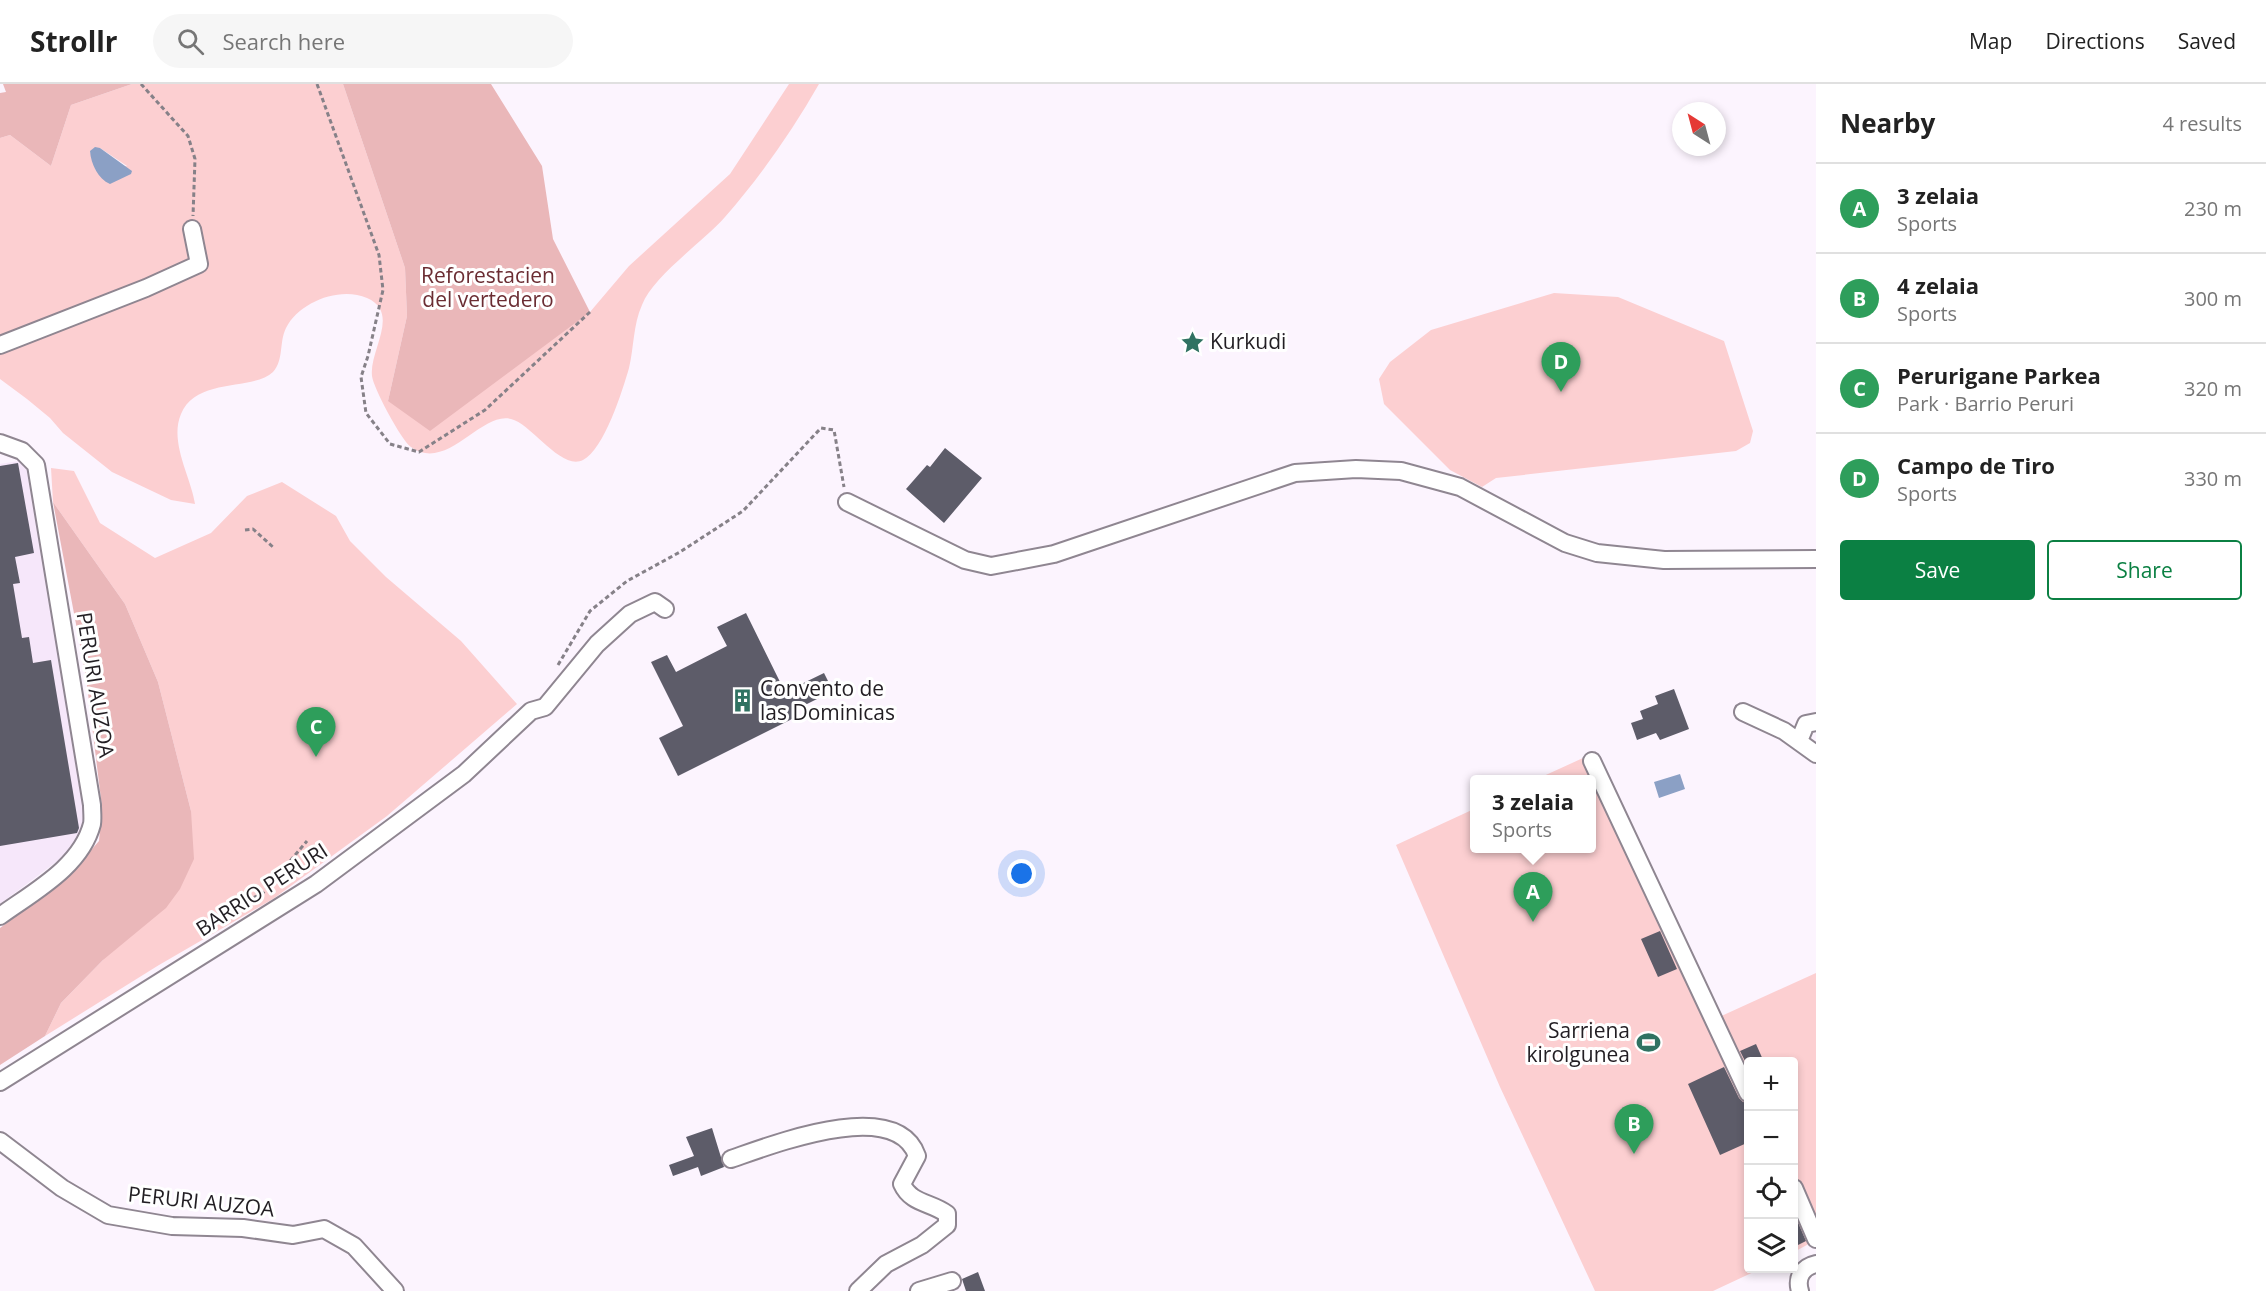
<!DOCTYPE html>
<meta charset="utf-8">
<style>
body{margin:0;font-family:"Open Sans",sans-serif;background:#f6f6f6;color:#222}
.controls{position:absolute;right:18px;bottom:18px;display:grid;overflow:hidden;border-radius:6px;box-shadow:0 3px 9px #0003}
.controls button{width:54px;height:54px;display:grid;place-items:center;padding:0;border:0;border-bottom:2px solid #e0e0e0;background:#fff;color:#222;font:30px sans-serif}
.compass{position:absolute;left:1672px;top:18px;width:54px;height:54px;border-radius:50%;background:#fff;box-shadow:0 3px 9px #0003;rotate:324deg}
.you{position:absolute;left:1022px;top:790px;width:21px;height:21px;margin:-15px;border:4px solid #fff;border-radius:50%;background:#1a73e8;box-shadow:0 0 0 9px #1a73e833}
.badge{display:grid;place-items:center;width:39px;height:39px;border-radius:50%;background:#0b8043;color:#fff;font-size:20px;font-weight:700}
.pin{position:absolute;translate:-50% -50px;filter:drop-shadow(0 2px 3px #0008)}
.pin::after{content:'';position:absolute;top:32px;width:21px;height:18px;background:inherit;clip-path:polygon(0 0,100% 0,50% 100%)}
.popup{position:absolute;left:1470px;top:691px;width:126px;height:78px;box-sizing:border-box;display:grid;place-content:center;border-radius:6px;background:#fff;filter:drop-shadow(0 2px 4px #0005);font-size:20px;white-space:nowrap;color:#767676}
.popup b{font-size:22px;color:#222}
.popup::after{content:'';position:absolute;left:50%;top:100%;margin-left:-12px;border:12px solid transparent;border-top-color:#fff}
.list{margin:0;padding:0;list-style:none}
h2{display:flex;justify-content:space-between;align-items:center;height:78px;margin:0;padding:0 24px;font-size:26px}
h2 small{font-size:20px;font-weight:400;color:#767676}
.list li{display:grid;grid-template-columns:39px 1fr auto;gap:18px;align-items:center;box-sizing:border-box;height:90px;padding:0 24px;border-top:2px solid #e0e0e0}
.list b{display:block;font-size:22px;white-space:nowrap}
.list p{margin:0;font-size:20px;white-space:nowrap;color:#767676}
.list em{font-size:20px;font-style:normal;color:#767676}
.actions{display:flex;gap:12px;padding:18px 24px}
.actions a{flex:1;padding:14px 0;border:2px solid #0b8043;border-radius:6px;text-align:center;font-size:21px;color:#0b8043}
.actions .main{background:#0b8043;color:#fff}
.icon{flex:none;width:33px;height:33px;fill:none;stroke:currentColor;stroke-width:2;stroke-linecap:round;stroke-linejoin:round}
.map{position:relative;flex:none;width:1816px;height:1207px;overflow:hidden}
header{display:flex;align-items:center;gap:36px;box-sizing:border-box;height:84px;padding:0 30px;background:#fff;border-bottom:2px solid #e0e0e0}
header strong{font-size:28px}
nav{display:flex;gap:33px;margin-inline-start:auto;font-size:21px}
.search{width:420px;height:54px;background:#f6f6f6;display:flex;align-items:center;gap:15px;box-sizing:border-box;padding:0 21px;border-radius:33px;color:#767676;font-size:22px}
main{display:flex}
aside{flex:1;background:#fff}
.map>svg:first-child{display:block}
.built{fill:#f6e7fa}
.green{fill:#fccfd1;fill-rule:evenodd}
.forest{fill:#eab7b9}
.water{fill:#8ba0c5}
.building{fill:#5d5c69}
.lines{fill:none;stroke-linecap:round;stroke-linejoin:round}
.minor-casing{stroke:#8f8691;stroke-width:20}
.path{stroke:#868188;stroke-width:3;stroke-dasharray:4.5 3;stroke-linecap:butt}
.minor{stroke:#fff;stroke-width:16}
.labels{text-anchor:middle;stroke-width:6;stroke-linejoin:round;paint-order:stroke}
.park-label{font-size:21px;fill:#6b2d33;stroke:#fff}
.poi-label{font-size:21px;fill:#221e23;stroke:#fff;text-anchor:start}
.street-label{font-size:21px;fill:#221e23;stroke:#fff}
</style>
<header>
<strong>Strollr</strong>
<div class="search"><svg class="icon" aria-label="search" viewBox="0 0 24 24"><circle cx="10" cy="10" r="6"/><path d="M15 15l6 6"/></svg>Search here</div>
<nav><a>Map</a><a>Directions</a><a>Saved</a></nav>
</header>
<main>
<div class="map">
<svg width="1816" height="1207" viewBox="0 0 1816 1207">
<rect width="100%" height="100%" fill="#fcf4fe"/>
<!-- built -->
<path class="built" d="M 25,376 L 92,751 L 0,820 L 0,380 Z"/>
<!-- green -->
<path class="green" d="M 132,0 L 343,0 L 405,184 L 407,232 L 388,317 L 590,228 L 629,182 L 730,90 L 789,0 L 819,0 C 792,47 761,92 725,133 C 703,158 653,192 642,221 C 633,241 634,263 629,284 C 623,305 604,366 583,376 C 561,387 532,340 511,335 C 481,327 447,389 411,363 C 401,356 373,303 372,292 C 369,266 401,229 367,214 C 340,202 299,218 286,244 C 279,258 284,276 273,288 C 253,307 196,293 181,330 C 169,358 191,393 195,420 L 171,416 L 112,388 L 63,349 L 50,334 L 27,315 L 0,295 L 0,54 L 10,51 L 51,82 L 71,21 ZM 100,64 L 127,82 L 96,87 L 90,67 Z
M 1554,209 L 1618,213 L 1724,257 L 1753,347 L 1750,359 L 1736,367 L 1496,394 L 1482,403 L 1450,386 L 1384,320 L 1379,295 L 1390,278 L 1431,246 Z
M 51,384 L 74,387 L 100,439 L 155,474 L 211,449 L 247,412 L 282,398 L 336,432 L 350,457 L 386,493 L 461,557 L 517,620 L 387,732 L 273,815 L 159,881 L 45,952 L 61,919 L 103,876 L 191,727 L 158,598 L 125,520 L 53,418 Z
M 1583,674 L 1706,939 L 1816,889 L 1816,1156 L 1794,1168 L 1794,978 L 1748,978 L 1748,1184 L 1760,1185 L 1713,1207 L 1595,1207 L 1500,1003 L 1396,761 L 1474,725 L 1474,764 L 1592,764 L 1592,696 L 1537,695 Z"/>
<!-- forest -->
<path class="forest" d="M 3,0 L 132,0 L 71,21 L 51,82 L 10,51 L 0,54 L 0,9 L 6,8 Z
M 343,0 L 491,0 L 542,82 L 553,155 L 590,228 L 430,347 L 388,317 L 407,232 L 405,184 Z
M 53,418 L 125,520 L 158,598 L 191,727 L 194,775 L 180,805 L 166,824 L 103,876 L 61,919 L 45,952 L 0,981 L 0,844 L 65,796 L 99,757 L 102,723 L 86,593 Z"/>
<!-- water -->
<path class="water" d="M 95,63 L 100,64 L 132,87 L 131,90 L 110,100 C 98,95 91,80 90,67 Z
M 1680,690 L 1685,705 L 1659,714 L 1654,698 Z"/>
<!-- building -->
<path class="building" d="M 945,364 L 982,394 L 944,439 L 906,405 L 927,381 L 930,383 Z
M 18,379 L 34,469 L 15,473 L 20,499 L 13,500 L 22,554 L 29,553 L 33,579 L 51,576 L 79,744 L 77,749 L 0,762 L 0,382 Z
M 746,529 L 785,608 L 824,589 L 833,607 L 795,626 L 798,632 L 678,692 L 659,654 L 683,642 L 651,578 L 667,571 L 676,588 L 727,562 L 717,543 Z
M 1674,605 L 1689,645 L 1660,656 L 1656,649 L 1637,656 L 1631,639 L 1643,635 L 1640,627 L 1658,620 L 1655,612 Z
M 1660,847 L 1677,885 L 1658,893 L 1641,855 Z
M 1756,960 L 1764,978 L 1749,978 L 1749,985 L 1740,967 Z
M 1724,983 L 1739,1014 L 1743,1018 L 1749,1019 L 1749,1058 L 1720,1071 L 1688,1000 Z
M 712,1044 L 724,1083 L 701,1092 L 698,1083 L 673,1092 L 669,1081 L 694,1072 L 686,1053 Z
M 1794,1129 L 1806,1157 L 1794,1163 Z
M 978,1188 L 985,1207 L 966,1207 L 962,1195 Z"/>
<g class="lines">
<defs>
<path id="minor" d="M 0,261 L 146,204 L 199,180 L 192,145
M 0,359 L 22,367 L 36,381 L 92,721 C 92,727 93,735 92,740 C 81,783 33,808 0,832
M 847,418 L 965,476 L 991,482 L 1054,470 L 1295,389 L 1356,385 L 1401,387 L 1460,403 L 1565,459 L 1597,469 L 1664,476 L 1816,475
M 1743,628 L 1784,647 L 1816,670
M 1799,657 L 1806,640 L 1816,638
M 1592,677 L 1748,1009
M 0,998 L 316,800 L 464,690 L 531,627 L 545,623 L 597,560 L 630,530 L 655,518 L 665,525
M 0,1057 L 62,1104 L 108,1131 L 172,1142 L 243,1144 L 293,1151 L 324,1145 L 354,1162 L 395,1207
M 731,1075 C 772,1061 896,1012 917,1072 L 902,1100 C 911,1120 931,1118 947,1130 L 947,1141 L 922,1161 L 886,1180 L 858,1207
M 1794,1104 L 1816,1155
M 919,1207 L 952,1197
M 1800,1207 C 1796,1194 1802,1183 1816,1180"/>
</defs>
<!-- minor casing -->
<use href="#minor" class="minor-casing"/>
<!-- path -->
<path class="path" d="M 141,0 L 188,52 L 195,75 L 193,132
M 317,0 L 379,171 L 383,206 L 368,272 L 361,293 L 366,329 L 390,360 L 419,368 L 485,326 L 590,228
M 245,446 L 253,445 L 274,464
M 558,581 L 590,527 L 627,497 L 680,468 L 743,427 L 821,344 L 834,346 L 844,403
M 240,819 L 262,810 L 307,757"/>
<!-- minor -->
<use href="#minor" class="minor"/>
</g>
<!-- icons -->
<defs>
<symbol id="sight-bare" viewBox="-9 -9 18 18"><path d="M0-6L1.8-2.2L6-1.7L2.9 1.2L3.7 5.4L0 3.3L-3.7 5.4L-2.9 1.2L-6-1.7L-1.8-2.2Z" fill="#307262" stroke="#fff" stroke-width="2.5" paint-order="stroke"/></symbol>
<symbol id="building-bare" viewBox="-9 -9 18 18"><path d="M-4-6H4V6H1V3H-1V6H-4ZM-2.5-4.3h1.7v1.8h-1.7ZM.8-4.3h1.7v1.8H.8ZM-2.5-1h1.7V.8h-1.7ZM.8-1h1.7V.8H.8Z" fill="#307262" stroke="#fff" stroke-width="2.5" paint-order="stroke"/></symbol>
<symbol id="stadium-bare" viewBox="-9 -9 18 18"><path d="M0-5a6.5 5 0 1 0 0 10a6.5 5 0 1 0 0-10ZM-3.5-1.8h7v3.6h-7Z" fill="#307262" stroke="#fff" stroke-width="2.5" paint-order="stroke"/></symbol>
</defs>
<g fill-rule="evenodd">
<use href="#sight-bare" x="1176" y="242" width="33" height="33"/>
<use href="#building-bare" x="726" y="600" width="33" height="33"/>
<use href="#stadium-bare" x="1632" y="942" width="33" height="33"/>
</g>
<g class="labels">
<!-- park labels -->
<g class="park-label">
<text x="488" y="199">Reforestacien<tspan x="488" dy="24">del vertedero</tspan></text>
</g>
<!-- poi labels -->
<g class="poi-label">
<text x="1210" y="265">Kurkudi</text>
<text x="760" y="612">Convento de<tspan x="760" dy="24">las Dominicas</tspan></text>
<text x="1630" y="954" text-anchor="end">Sarriena<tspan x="1630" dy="24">kirolgunea</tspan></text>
</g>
<!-- street labels -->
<g class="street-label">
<text transform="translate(95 601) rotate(81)" y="7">PERURI AUZOA</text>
<text transform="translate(262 806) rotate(-33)" y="7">BARRIO PERURI</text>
<text transform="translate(201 1118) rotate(6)" y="7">PERURI AUZOA</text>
</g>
</g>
</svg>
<div class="controls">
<button>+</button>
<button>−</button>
<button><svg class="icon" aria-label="locate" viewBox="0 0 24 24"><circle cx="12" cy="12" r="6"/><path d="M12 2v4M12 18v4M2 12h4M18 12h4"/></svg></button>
<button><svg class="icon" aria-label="layers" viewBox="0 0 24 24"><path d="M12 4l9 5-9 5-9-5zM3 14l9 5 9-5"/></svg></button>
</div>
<svg class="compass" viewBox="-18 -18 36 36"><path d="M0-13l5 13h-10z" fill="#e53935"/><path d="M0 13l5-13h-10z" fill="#767676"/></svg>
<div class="you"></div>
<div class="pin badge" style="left:1533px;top:838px;background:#2e9e5b">A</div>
<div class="popup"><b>3 zelaia</b>Sports</div>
<div class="pin badge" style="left:1634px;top:1070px;background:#2e9e5b">B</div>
<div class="pin badge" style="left:316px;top:673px;background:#2e9e5b">C</div>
<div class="pin badge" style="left:1561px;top:308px;background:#2e9e5b">D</div>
</div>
<aside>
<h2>Nearby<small>4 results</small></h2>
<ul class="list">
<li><span class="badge" style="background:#2e9e5b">A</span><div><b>3 zelaia</b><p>Sports</p></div><em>230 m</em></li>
<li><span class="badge" style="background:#2e9e5b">B</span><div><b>4 zelaia</b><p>Sports</p></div><em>300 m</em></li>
<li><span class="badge" style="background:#2e9e5b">C</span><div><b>Perurigane Parkea</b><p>Park · Barrio Peruri</p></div><em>320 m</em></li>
<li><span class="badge" style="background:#2e9e5b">D</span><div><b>Campo de Tiro</b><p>Sports</p></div><em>330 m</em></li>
</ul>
<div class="actions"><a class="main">Save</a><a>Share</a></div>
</aside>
</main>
